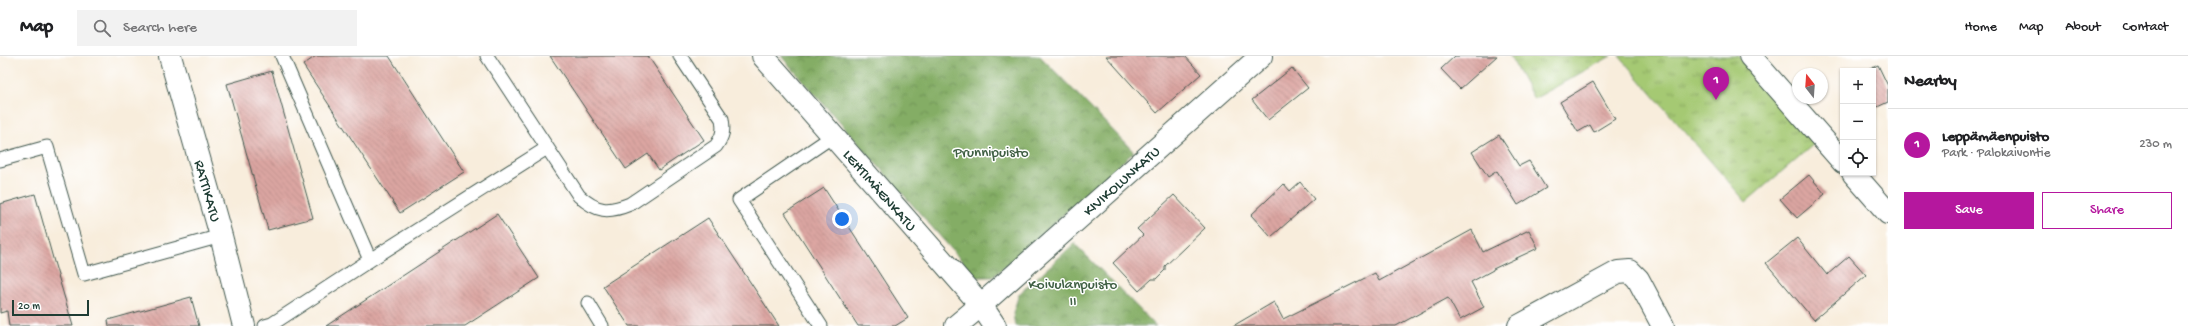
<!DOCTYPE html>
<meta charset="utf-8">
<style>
body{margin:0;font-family:"Gochi Hand",sans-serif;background:#f2f2f2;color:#202124}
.controls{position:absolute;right:12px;top:12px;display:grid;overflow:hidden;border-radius:0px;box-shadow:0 1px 3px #0004}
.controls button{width:36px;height:36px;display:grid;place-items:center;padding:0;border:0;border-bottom:1px solid #e0e0e0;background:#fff;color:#202124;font:20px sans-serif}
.compass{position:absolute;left:1792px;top:12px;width:36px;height:36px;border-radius:50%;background:#fff;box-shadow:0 1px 3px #0004;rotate:343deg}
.scale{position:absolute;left:12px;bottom:10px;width:77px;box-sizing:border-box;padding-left:4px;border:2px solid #1f3d34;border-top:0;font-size:11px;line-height:14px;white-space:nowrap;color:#1f3d34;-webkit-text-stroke:3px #fff;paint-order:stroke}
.you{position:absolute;left:842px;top:163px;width:14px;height:14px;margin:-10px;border:3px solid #fff;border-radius:50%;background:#1a73e8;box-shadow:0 0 0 6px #1a73e833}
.badge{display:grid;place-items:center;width:26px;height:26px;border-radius:50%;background:#b5179e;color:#fff;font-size:13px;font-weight:700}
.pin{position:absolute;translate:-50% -33px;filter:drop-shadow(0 1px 2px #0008)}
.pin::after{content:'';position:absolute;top:21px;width:14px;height:12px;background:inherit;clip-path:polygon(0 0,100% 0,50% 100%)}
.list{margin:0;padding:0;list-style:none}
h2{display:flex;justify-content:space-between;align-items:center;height:52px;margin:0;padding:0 16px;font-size:17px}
h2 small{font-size:13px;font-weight:400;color:#757577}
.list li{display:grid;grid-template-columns:26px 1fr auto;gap:12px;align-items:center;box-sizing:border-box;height:72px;padding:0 16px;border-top:1px solid #e0e0e0}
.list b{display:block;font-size:15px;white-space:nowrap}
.list p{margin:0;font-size:13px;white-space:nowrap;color:#757577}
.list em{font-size:13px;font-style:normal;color:#757577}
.actions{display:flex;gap:8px;padding:12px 16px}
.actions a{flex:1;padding:9px 0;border:1px solid #b5179e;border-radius:0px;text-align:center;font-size:14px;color:#b5179e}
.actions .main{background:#b5179e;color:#fff}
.icon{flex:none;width:22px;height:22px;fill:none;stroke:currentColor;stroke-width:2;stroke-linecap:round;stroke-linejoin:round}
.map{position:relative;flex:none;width:1888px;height:270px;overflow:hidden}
header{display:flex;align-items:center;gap:24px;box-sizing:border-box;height:56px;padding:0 20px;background:#fff;border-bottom:1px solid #e0e0e0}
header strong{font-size:19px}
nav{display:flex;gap:22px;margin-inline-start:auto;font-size:14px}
.search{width:280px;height:36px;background:#f2f2f2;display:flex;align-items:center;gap:10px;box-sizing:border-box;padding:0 14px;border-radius:0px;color:#757577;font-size:15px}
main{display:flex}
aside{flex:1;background:#fff}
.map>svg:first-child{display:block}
.forest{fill:url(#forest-crowns);stroke:#52754c}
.park{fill:url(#park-tufts);stroke:#628354}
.building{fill:url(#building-back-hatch)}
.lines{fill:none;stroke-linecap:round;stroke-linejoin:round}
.service-casing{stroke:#40574d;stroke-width:15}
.minor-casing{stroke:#40574d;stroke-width:24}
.service{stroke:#fff;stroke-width:13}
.minor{stroke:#fff;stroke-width:22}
.labels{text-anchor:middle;stroke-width:3;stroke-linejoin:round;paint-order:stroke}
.park-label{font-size:15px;fill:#406044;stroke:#fff}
.street-label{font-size:15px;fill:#1f3d34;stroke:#fff}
</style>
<header>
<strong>Map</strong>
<div class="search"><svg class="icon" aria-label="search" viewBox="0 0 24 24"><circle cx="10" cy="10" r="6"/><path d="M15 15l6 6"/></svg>Search here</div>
<nav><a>Home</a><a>Map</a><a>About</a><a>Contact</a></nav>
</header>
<main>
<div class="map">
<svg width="1888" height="270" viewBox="0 0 1888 270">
<defs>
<pattern id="forest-crowns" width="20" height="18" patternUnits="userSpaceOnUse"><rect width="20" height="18" fill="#84ad65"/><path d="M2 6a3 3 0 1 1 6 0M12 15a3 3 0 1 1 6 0" fill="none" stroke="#6b8e54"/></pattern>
<pattern id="park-tufts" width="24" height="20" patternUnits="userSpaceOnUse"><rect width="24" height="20" fill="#a5c973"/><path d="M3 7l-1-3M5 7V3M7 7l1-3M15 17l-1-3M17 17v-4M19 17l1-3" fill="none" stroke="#86a45f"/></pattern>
<pattern id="building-back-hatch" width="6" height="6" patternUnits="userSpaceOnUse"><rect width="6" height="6" fill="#dca6a2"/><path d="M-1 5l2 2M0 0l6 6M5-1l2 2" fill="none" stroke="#b28885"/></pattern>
</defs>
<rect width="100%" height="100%" fill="#fff"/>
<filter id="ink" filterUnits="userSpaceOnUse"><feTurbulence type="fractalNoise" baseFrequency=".025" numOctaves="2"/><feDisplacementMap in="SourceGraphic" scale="8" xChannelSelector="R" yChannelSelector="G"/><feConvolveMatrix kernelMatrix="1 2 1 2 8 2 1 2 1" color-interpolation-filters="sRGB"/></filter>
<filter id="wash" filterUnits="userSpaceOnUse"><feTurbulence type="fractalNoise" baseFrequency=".012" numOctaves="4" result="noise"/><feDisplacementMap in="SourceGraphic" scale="16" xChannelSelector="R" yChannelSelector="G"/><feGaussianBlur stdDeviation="0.9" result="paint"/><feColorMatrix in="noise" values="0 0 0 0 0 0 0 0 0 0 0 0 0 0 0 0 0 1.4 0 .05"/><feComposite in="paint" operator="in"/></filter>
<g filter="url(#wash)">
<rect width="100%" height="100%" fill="#f8eddc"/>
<!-- forest -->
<path class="forest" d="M 781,0 L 1040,0 L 1134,96 L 993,221 L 976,221 Z
M 1075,187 L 1075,188 L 1156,270 L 1015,270 L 1013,257 L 1019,238 Z"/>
<!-- park -->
<path class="park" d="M 1510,0 L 1611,0 L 1534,43 Z
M 1619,0 L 1738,0 L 1814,88 L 1746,146 Z"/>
<g id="blocks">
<!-- building -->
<path class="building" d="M 316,0 L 389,0 L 464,116 L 400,157 L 303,9 Z
M 550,0 L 648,0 L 704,84 L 659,114 L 648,98 L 626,113 Z
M 1106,0 L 1185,0 L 1201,18 L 1157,57 Z
M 1455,0 L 1497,0 L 1460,33 L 1441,13 Z
M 1878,9 L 1888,30 L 1888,46 L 1873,53 L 1873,15 L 1866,15 Z
M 1292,12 L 1308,32 L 1268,64 L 1252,44 Z
M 272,15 L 313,162 L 268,174 L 227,28 Z
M 1593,26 L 1615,63 L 1594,76 L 1590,69 L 1578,76 L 1560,46 Z
M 1499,79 L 1519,110 L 1529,105 L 1546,132 L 1518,149 L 1497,115 L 1488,121 L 1472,96 Z
M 1809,119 L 1825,138 L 1797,162 L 1780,143 Z
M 1300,126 L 1314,143 L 1271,181 L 1251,159 L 1284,128 L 1290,135 Z
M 824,132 L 908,262 L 895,270 L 858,270 L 785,157 Z
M 35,138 L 54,206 L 73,270 L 9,270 L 7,255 L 0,257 L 0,148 Z
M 1174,139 L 1205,172 L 1165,210 L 1165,214 L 1156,223 L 1152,223 L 1139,235 L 1113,207 L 1143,179 L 1137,173 Z
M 497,158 L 539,222 L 465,270 L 326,270 Z
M 708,162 L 779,270 L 629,270 L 603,230 Z
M 1472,174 L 1483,196 L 1529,174 L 1538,192 L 1493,213 L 1493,214 L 1471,226 L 1484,251 L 1460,264 L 1448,242 L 1396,270 L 1233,270 L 1274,246 L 1283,263 L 1375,217 L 1379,225 Z
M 1797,182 L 1827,219 L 1849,200 L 1866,219 L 1814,264 L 1766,207 Z
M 191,241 L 199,270 L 109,270 L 108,264 Z"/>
</g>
</g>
<g filter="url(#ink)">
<use href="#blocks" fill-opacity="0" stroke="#40574d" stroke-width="1"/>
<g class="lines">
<defs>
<path id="service" d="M 487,0 L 579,140 C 597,156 608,157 630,148 L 716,90 C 723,80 724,74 722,63 L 680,0
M 0,104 L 47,91 L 84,218 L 221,180
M 370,204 L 547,92
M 588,247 L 602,270
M 265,270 L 272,268 L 370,204 L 282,0
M 821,270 L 739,144 L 833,80"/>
<g id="minor">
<path id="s1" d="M 170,0 L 221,180 L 244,270"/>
<path id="s2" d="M 763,0 L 981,249 L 995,270"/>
<path d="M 1750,0 L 1843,106"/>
<path d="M 1853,117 L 1888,157"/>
<path id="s3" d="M 956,270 L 981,249 L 1261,0"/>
<path d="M 1519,270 L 1618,216 L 1630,215 L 1638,223 L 1663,270"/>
</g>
</defs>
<!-- service casing -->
<use href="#service" class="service-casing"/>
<!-- minor casing -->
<use href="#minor" class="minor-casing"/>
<!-- service -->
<use href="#service" class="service"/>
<!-- minor -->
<use href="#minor" class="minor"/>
</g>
</g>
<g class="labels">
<!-- park labels -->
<g class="park-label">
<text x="991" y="100">Prunnipuisto</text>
<text x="1073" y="232">Koivulanpuisto<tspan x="1073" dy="17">II</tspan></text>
</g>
<!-- street labels -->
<g class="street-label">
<text dy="5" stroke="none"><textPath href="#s3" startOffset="220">KIVIKOLUNKATU</textPath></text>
<text dy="5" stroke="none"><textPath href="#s2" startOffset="178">LEHTIMÄENKATU</textPath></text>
<text dy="5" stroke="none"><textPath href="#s1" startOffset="140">RATTIKATU</textPath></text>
</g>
</g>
</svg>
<div class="controls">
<button>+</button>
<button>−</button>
<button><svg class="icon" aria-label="locate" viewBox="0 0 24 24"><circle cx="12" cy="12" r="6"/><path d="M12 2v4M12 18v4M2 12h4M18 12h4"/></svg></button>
</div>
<svg class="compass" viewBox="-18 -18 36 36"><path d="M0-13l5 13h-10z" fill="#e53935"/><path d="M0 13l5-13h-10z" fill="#757577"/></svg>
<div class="scale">20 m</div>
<div class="you"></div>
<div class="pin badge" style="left:1716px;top:44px">1</div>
</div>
<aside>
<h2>Nearby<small></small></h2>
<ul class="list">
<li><span class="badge">1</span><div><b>Leppämäenpuisto</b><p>Park · Palokaivontie</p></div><em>230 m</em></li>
</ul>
<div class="actions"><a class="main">Save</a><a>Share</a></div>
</aside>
</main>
